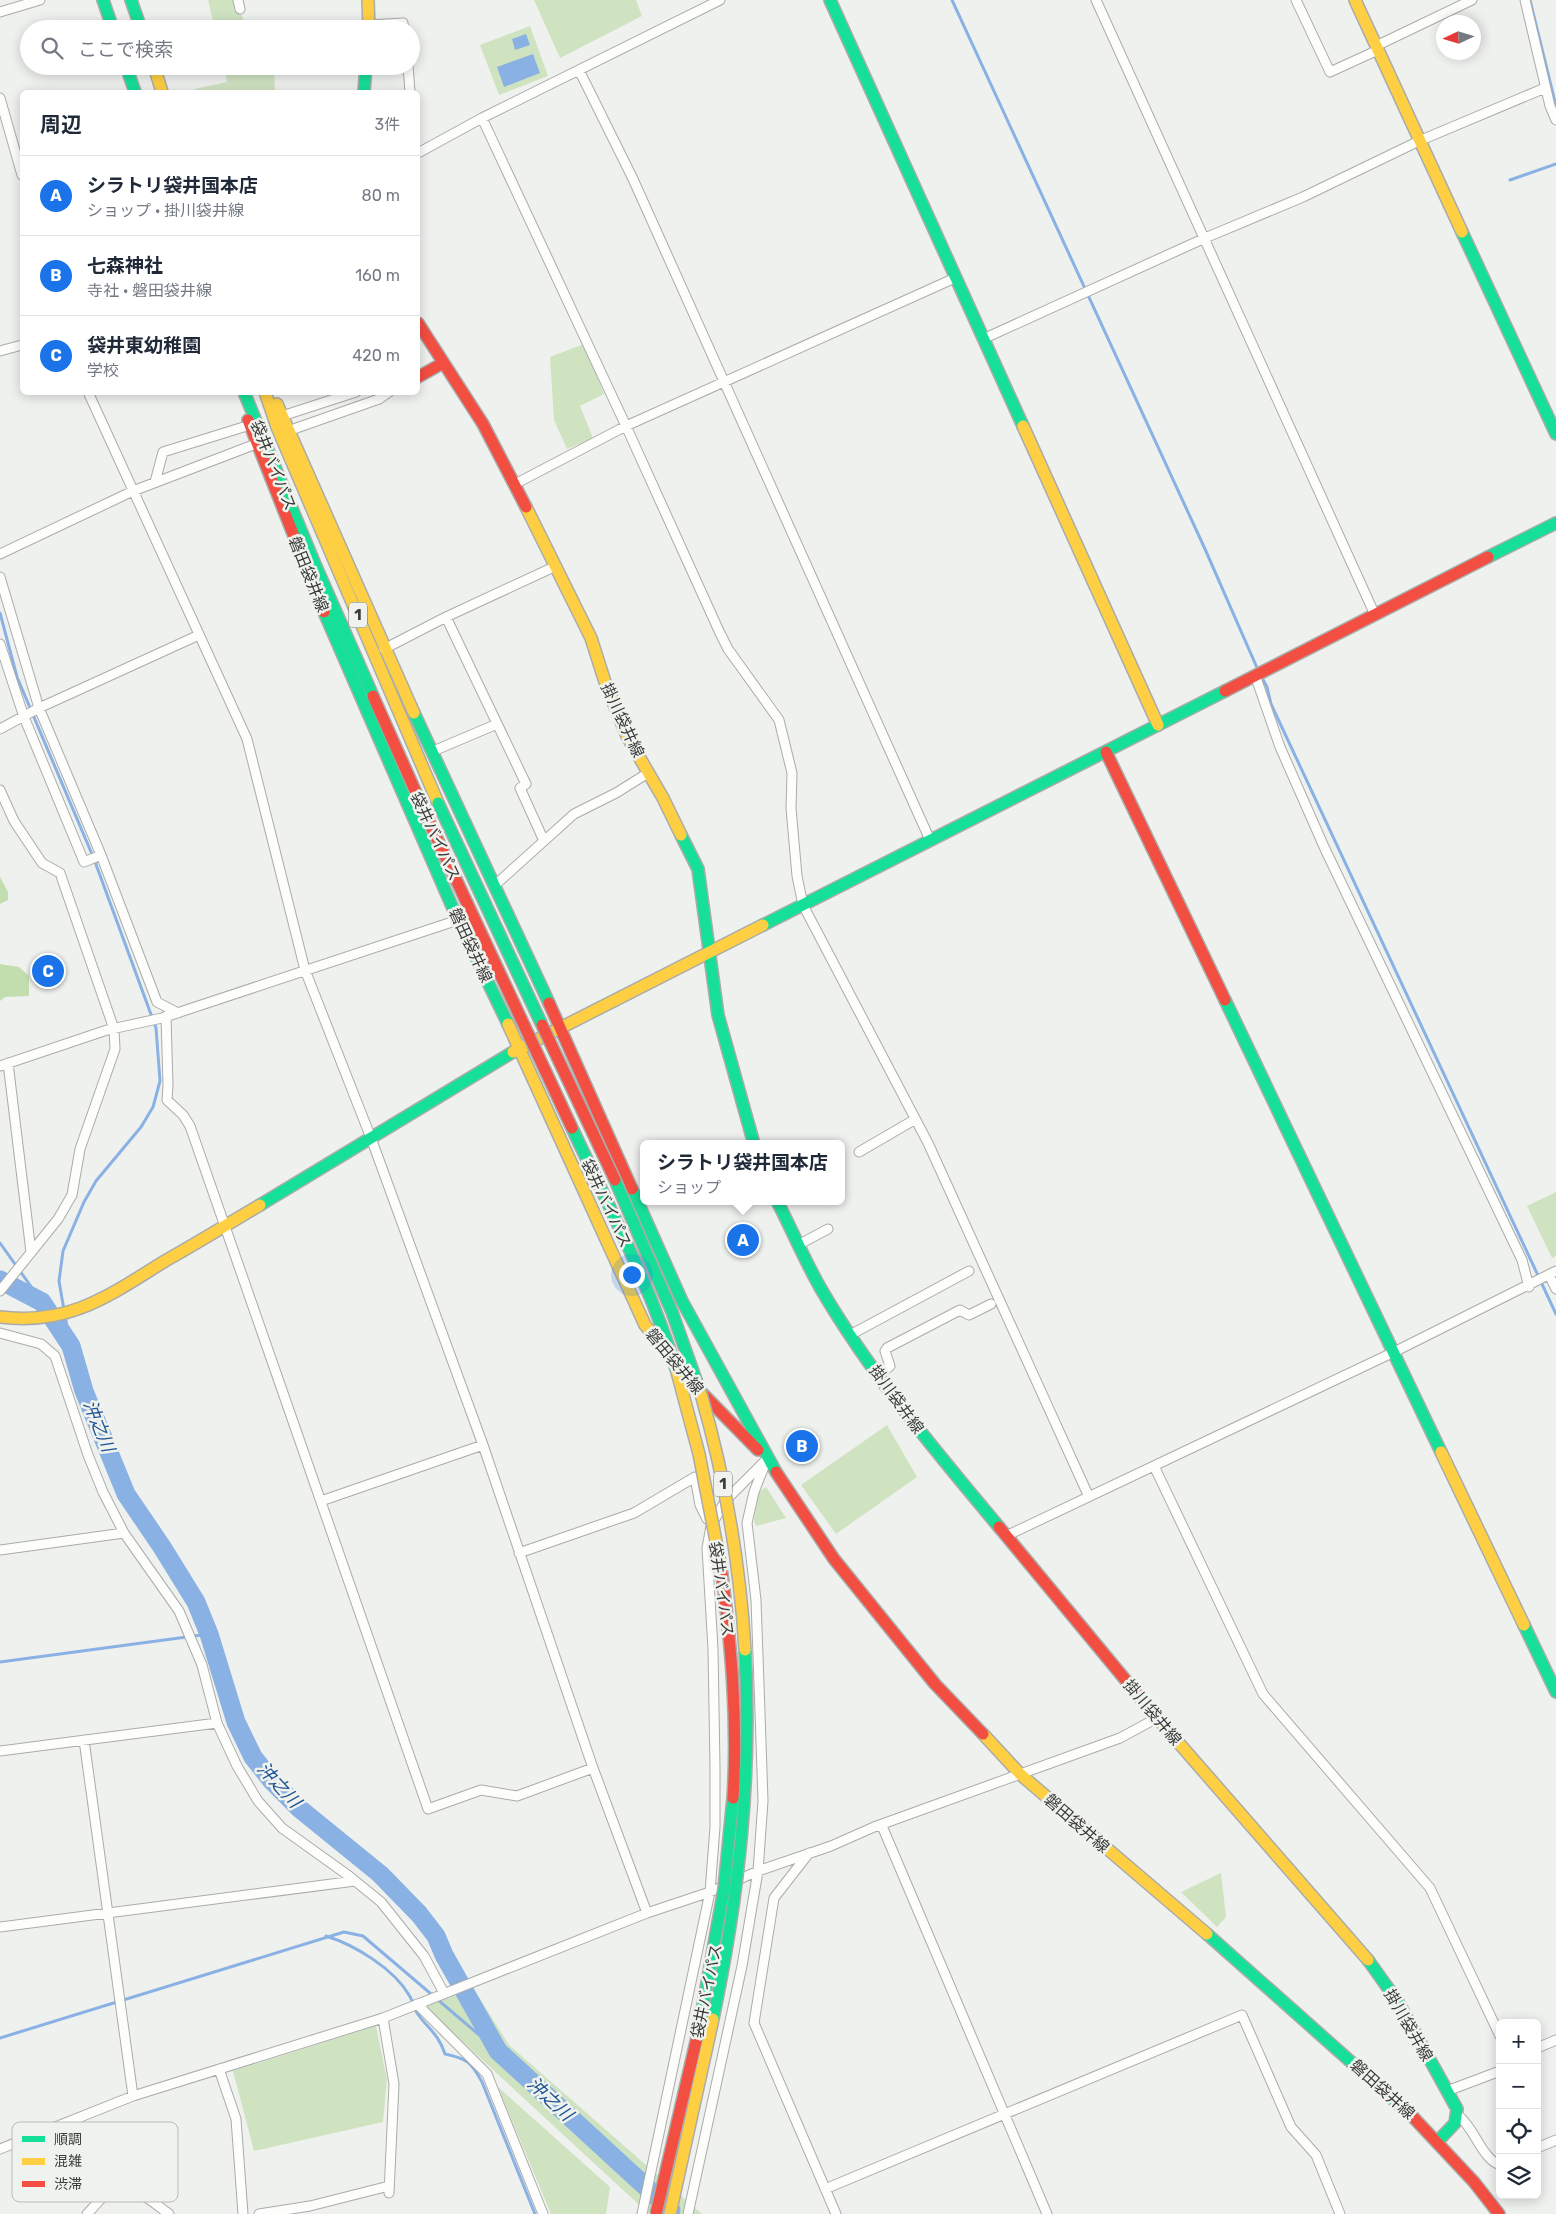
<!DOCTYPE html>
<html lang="ja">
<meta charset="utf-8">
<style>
body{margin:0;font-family:Rubik,"Noto Sans JP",sans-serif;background:#f2f2f3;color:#1f2937}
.controls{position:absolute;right:15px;bottom:15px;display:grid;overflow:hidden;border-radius:8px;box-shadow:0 2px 12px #0003}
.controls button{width:45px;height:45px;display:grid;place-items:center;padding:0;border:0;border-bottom:1px solid #e0e1e3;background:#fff;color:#1f2937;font:25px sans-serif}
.compass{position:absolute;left:1436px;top:15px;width:45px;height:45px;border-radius:50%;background:#fff;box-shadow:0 2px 12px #0003;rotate:266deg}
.you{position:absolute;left:631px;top:1274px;width:18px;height:18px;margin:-12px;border:4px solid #fff;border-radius:50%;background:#1a73e8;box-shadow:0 0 0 8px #1a73e833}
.badge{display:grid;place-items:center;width:32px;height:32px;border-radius:50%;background:#1a73e8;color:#fff;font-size:16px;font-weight:700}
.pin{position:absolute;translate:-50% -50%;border:2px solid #fff;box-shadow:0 1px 5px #0006}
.popup{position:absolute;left:640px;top:1140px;width:205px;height:65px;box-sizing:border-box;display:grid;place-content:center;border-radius:8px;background:#fff;filter:drop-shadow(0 1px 4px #0005);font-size:16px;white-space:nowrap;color:#747a83}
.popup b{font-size:19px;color:#1f2937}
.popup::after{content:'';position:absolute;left:50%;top:100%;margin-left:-10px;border:10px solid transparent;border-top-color:#fff}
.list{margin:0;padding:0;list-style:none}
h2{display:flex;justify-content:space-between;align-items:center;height:65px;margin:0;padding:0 20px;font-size:21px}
h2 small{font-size:16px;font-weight:400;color:#747a83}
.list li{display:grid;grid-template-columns:32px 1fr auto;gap:15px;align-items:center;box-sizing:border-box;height:80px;padding:0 20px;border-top:1px solid #e0e1e3}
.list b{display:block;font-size:19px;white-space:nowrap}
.list p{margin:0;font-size:16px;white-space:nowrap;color:#747a83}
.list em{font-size:16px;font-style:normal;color:#747a83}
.icon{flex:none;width:28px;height:28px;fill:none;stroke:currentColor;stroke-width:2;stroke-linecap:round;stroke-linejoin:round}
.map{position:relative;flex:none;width:1556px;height:2214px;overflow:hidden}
.search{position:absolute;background:#fff;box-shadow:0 2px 12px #0003;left:20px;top:20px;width:400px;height:55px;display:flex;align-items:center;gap:12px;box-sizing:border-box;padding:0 18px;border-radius:28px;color:#747a83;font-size:19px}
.panel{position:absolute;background:#fff;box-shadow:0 2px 12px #0003;left:20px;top:90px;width:400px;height:305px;border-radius:8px}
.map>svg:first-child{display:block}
.green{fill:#cfe3c1}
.forest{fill:#c2ddae}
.water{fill:#8ab1e3}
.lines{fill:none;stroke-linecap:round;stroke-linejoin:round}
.stream{stroke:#8ab1e3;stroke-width:3}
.river{stroke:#8ab1e3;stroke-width:19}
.street-casing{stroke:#aaacaa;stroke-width:11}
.fast-casing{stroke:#aaacaa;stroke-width:14}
.slow-casing{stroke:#aaacaa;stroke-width:14}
.jam-casing{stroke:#aaacaa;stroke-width:14}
.street{stroke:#fdfdfc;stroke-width:9}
.fast{stroke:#16e098;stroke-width:11}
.slow{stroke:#ffcf43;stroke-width:11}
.jam{stroke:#f24e42;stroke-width:11}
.fast-bridge-casing{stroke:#aaacaa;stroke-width:14;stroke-linecap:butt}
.slow-bridge-casing{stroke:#aaacaa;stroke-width:14;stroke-linecap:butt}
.jam-bridge-casing{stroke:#aaacaa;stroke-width:14;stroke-linecap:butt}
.fast-bridge{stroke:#16e098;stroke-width:11}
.slow-bridge{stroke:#ffcf43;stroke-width:11}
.jam-bridge{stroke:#f24e42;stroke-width:11}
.labels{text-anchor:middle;stroke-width:5;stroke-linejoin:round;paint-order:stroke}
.shield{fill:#eff2ed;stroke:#707270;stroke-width:1}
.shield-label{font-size:15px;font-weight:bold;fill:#3a3b3a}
.street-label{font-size:16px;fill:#3a3b3a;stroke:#eff2ed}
.water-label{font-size:18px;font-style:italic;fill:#1e5496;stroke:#eff2ed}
.key{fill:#eff2ed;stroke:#b9bbb7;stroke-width:1}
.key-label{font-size:14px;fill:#3a3b3a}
</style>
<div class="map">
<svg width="1556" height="2214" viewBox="0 0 1556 2214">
<rect width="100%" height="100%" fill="#eff1ee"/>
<!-- green -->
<path class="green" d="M 208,0 L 237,0 L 246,29 L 215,29 Z
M 534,0 L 636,0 L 642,16 L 560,58 Z
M 530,26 L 548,76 L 499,95 L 480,45 Z
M 224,66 L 258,66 L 260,72 L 274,70 L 275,92 L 196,92 L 195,89 L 227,82 Z
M 584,344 L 604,394 L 580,406 L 593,438 L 567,449 L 554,420 L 550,357 Z
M 1556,1192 L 1556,1256 L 1552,1258 L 1527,1206 Z
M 887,1425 L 917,1477 L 836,1534 L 801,1485 Z
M 766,1487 L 786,1518 L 756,1526 L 754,1520 L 759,1492 Z
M 1221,1873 L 1226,1917 L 1217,1927 L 1181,1892 Z
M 474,1989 L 509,2045 L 702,2214 L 649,2214 L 424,2006 Z
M 376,2026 L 387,2080 L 383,2122 L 254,2151 L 233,2071 Z
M 498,2087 L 610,2187 L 606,2214 L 551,2214 Z"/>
<!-- forest -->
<path class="forest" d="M 0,877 L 8,892 L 8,900 L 0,904 Z
M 0,964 L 19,967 L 29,976 L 29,996 L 5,997 L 0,1001 Z"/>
<!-- water -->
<path class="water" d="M 526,34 L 530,45 L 515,50 L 512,39 Z
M 533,54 L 540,73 L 504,87 L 497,67 Z"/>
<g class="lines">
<!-- stream -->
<path class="stream" d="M 952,0 L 1205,549 L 1258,670
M 1530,0 L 1556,106
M 1510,180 L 1556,164
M 0,613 L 17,677 L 94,859 L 156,1028 L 160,1081 L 153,1107 L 141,1127 L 96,1181 L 84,1202 L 63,1251 L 59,1281 L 64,1310
M 1261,676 L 1267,687 L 1271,704 L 1556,1314
M 0,1243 L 42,1302
M 65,1316 L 71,1346
M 0,1662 L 209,1634
M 326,1936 C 355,1945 394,1969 409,1995 C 413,2001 414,2008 417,2013 C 428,2029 438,2033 445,2054 C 468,2059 471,2062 482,2082 L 535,2214
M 0,2038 L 344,1932 L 363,1936 L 498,2051"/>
<!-- river -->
<path class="river" d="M 0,1280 L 42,1302 L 71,1346 L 84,1391 L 126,1494 L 162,1547 L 196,1602 L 209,1634 L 236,1722 L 253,1757 L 272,1781 L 300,1809 L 380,1874 L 419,1914 L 436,1936 L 444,1955 L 498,2051 L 671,2210"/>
<defs>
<path id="street" d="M 238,0 L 240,9
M 1096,0 L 1375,615
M 1296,0 L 1330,72 L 1378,50
M 1525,0 L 1550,106 L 1556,120
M 0,12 L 40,0
M 369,25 L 403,23 L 404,29
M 1376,46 L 1472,0
M 408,66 L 410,92
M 579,70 L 633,179 L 930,840
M 0,98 L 22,175
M 482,118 L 626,426 L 719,631 L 728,649 L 779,720 L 792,773 L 791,808 L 797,876 L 803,905 L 928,1143 L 1089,1497
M 418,153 L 482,118 L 720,0
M 983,339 L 1205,238 L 1303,197 L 1419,141 L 1545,88
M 0,351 L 22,345
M 88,392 L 247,739 L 305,970 L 371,1138 L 483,1445 L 593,1768 L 647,1913
M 282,416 L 356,392
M 288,431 L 379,399 L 389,392
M 155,482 L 163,452 L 250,425
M 515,484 L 626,426 L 955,278
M 0,554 L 133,491 L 256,444
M 0,577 L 39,708 L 101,855 L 157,1002 L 178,1013
M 446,617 L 526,784 L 520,788 L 544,841
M 0,644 L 24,717 L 84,862 L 101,855
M 384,649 L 446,617 L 556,566
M 1255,675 L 1280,747 L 1325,849 L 1522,1260 L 1529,1287
M 0,729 L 39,708 L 199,635
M 431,752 L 497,724
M 0,790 L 14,821 L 42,863 L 60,873 L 114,1029 L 115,1049 L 80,1149 L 72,1195 L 58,1219 L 0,1291
M 494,886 L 574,814 L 616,793 L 648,773
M 166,1016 L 168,1085 L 167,1100 L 183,1115 L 190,1126 L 428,1809 L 481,1790 L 517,1796 L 593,1768
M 8,1063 L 31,1252
M 0,1066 L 107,1030 L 162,1018 L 458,920
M 859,1152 L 914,1120
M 798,1245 L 828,1229
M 1549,1275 L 1556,1289
M 0,1333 L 41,1344 L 55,1356 L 88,1455 L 103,1492 L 124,1533 L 179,1611 L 202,1665 L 217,1723 L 237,1766 L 258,1801 L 282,1828 L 349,1876 L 381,1902 L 424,1956 L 444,1993
M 850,1335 L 969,1271
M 879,1375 L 890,1366 L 885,1351 L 887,1348 L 960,1310 L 969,1315 L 991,1304
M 1154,1466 L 1263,1694 L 1430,1888 L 1500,2036
M 321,1501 L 483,1445
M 1006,1536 L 1392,1353 L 1556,1271
M 0,1550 L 124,1533
M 519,1553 L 634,1513 L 695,1477 L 700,1505 L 707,1519
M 84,1740 L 133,2096
M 0,1751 L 217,1723
M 882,1826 L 1047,2214
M 809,1853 L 774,1898 L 754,2023 L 836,2214
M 0,1927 L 355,1881
M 417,2004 L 487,2074 L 543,2214
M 383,2018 L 394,2084 L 389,2193
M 1537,2048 L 1556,2040
M 219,2069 L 236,2119 L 243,2214
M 1447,2091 L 1500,2071
M 1459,2116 C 1475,2129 1482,2159 1500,2165
M 1537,2148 L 1556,2140
M 0,2149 L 133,2096 L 383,2018 L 647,1913 L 710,1892 L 758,1871 L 831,1846 L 874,1827 L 1120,1738 L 1157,1718
M 825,2189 L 1242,2015 L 1291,2127 L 1316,2155 L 1340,2214
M 87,2214 C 95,2206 103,2195 112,2189 C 128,2179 156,2205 169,2214
M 259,2214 L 310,2206 L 389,2186
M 642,2214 L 710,1892 L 715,1827 L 715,1767 L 713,1649 L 707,1548 L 711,1526 L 725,1501 L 767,1459
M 688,2214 L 742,1966 L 758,1871 L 763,1801 L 760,1712 L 756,1600 L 747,1523 L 754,1492 L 765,1464"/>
<path id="fast" d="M 103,0 L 113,29
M 131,0 L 141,29
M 830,0 L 1023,426
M 126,66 L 135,92
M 364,92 L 366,66
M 1462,232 L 1556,434
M 244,392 L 314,562 L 373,696
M 1488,557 L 1556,523
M 324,612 L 458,920 L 508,1024
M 414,713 L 549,1003
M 681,835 L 698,869 L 718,1015 L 754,1144
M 763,925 L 1225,691
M 1225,1000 L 1441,1452
M 632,1189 L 682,1301 L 776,1472
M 777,1201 C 792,1230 805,1261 821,1289 C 870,1373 937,1453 999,1527
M 260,1205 L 513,1052
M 1524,1625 L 1556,1692
M 1207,1934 L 1413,2117
M 1368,1960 L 1398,2002 L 1457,2109 L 1455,2123 L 1438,2141"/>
<path id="slow" d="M 368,0 L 369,29
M 1355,0 L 1462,232
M 154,66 L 162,92
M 265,392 L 277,427 L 438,803
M 277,404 L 414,713
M 1023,426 L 1158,725
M 526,507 L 591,638 L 605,682 L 627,736 L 663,798 L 681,835
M 508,1024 L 645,1325 L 669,1355
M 513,1052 L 763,925
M 0,1317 C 69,1326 110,1295 165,1261 C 197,1243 228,1224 260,1205
M 1441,1452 L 1524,1625
M 1157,1718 L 1368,1960
M 983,1734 L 1021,1775 L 1207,1934"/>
<path id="jam" d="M 418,323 L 483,424 L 526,507
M 418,377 L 443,363
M 248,420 L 324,612
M 1225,691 L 1488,557
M 373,696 L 425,813
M 1106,752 L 1225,1000
M 549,1003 L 632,1189
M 700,1391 L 758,1450
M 776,1472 L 834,1559 L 935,1684 L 983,1734
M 999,1527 L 1157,1718
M 1413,2117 L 1474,2182 L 1499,2214"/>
</defs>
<!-- street casing -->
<use href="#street" class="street-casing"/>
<!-- fast casing -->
<use href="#fast" class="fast-casing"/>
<!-- slow casing -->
<use href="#slow" class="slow-casing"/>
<!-- jam casing -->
<use href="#jam" class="jam-casing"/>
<!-- street -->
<use href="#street" class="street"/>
<!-- fast -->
<use href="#fast" class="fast"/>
<!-- slow -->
<use href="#slow" class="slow"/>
<!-- jam -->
<use href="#jam" class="jam"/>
<defs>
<path id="fast-bridge" d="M 438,803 L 542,1025
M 572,1128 C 610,1209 651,1287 677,1372
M 615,1180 L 672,1312 L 701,1394
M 713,2019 C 739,1895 752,1777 745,1650
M 698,2033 L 724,1889 L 733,1798"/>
<path id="slow-bridge" d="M 677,1372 L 699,1454 L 721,1567
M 701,1394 C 725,1478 740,1563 745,1650
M 670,2214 L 713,2019"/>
<path id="jam-bridge" d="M 425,813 L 572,1128
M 542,1025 L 615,1180
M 721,1567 C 731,1643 738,1720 733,1798
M 656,2214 L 698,2033"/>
</defs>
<!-- fast-bridge casing -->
<use href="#fast-bridge" class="fast-bridge-casing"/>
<!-- slow-bridge casing -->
<use href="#slow-bridge" class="slow-bridge-casing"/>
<!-- jam-bridge casing -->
<use href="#jam-bridge" class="jam-bridge-casing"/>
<!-- fast-bridge -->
<use href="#fast-bridge" class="fast-bridge"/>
<!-- slow-bridge -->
<use href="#slow-bridge" class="slow-bridge"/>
<!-- jam-bridge -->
<use href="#jam-bridge" class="jam-bridge"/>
</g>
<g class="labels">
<!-- shield labels -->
<g class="shield">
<rect x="349" y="602.5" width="18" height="25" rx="4"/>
<rect x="714" y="1471.5" width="18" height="25" rx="4"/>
</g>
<g class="shield-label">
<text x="358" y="620">1</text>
<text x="723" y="1489">1</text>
</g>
<!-- street labels -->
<g class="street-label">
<text transform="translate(274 465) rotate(68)" y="6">袋井バイパス</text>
<text transform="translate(309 574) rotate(68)" y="6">磐田袋井線</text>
<text transform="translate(623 720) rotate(65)" y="6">掛川袋井線</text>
<text transform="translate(436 836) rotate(65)" y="6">袋井バイパス</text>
<text transform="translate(471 945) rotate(65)" y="6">磐田袋井線</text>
<text transform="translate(607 1203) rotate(65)" y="6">袋井バイパス</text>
<text transform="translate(675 1361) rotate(50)" y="6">磐田袋井線</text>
<text transform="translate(897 1399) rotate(54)" y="6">掛川袋井線</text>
<text transform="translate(722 1589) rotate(82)" y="6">袋井バイパス</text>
<text transform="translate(1153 1712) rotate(50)" y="6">掛川袋井線</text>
<text transform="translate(1077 1823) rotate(41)" y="6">磐田袋井線</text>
<text transform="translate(706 1991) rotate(-78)" y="6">袋井バイパス</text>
<text transform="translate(1409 2025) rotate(60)" y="6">掛川袋井線</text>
<text transform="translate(1383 2089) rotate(42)" y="6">磐田袋井線</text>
</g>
<!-- water labels -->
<g class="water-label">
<text transform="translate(99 1426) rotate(68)" y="6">沖之川</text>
<text transform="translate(279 1785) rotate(47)" y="6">沖之川</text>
<text transform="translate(550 2099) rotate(43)" y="6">沖之川</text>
</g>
</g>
<!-- legend -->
<rect x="12" y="2122" width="166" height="80" rx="8" class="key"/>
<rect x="22" y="2136" width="23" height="6" fill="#16e098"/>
<rect x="22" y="2158" width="23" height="7" fill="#ffcf43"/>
<rect x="22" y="2181" width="23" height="6" fill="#f24e42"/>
<g class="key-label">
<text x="54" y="2144">順調</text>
<text x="54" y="2166">混雑</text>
<text x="54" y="2189">渋滞</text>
</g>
</svg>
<div class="controls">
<button>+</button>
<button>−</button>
<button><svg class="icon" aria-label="locate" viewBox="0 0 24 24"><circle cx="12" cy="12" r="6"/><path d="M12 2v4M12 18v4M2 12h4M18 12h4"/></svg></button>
<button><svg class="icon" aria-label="layers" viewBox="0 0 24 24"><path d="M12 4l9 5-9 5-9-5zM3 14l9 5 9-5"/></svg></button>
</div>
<svg class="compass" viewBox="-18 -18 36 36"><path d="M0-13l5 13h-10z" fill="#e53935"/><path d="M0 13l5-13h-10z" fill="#747a83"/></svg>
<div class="you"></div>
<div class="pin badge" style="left:743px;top:1240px">A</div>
<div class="popup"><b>シラトリ袋井国本店</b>ショップ</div>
<div class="pin badge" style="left:802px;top:1446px">B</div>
<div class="pin badge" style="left:48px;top:971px">C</div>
<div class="search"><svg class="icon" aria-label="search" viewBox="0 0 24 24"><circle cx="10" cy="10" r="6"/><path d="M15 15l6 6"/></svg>ここで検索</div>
<section class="panel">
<h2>周辺<small>3件</small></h2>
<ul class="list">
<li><span class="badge">A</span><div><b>シラトリ袋井国本店</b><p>ショップ · 掛川袋井線</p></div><em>80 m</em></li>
<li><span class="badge">B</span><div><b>七森神社</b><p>寺社 · 磐田袋井線</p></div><em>160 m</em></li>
<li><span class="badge">C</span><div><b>袋井東幼稚園</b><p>学校</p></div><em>420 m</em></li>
</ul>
</section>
</div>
